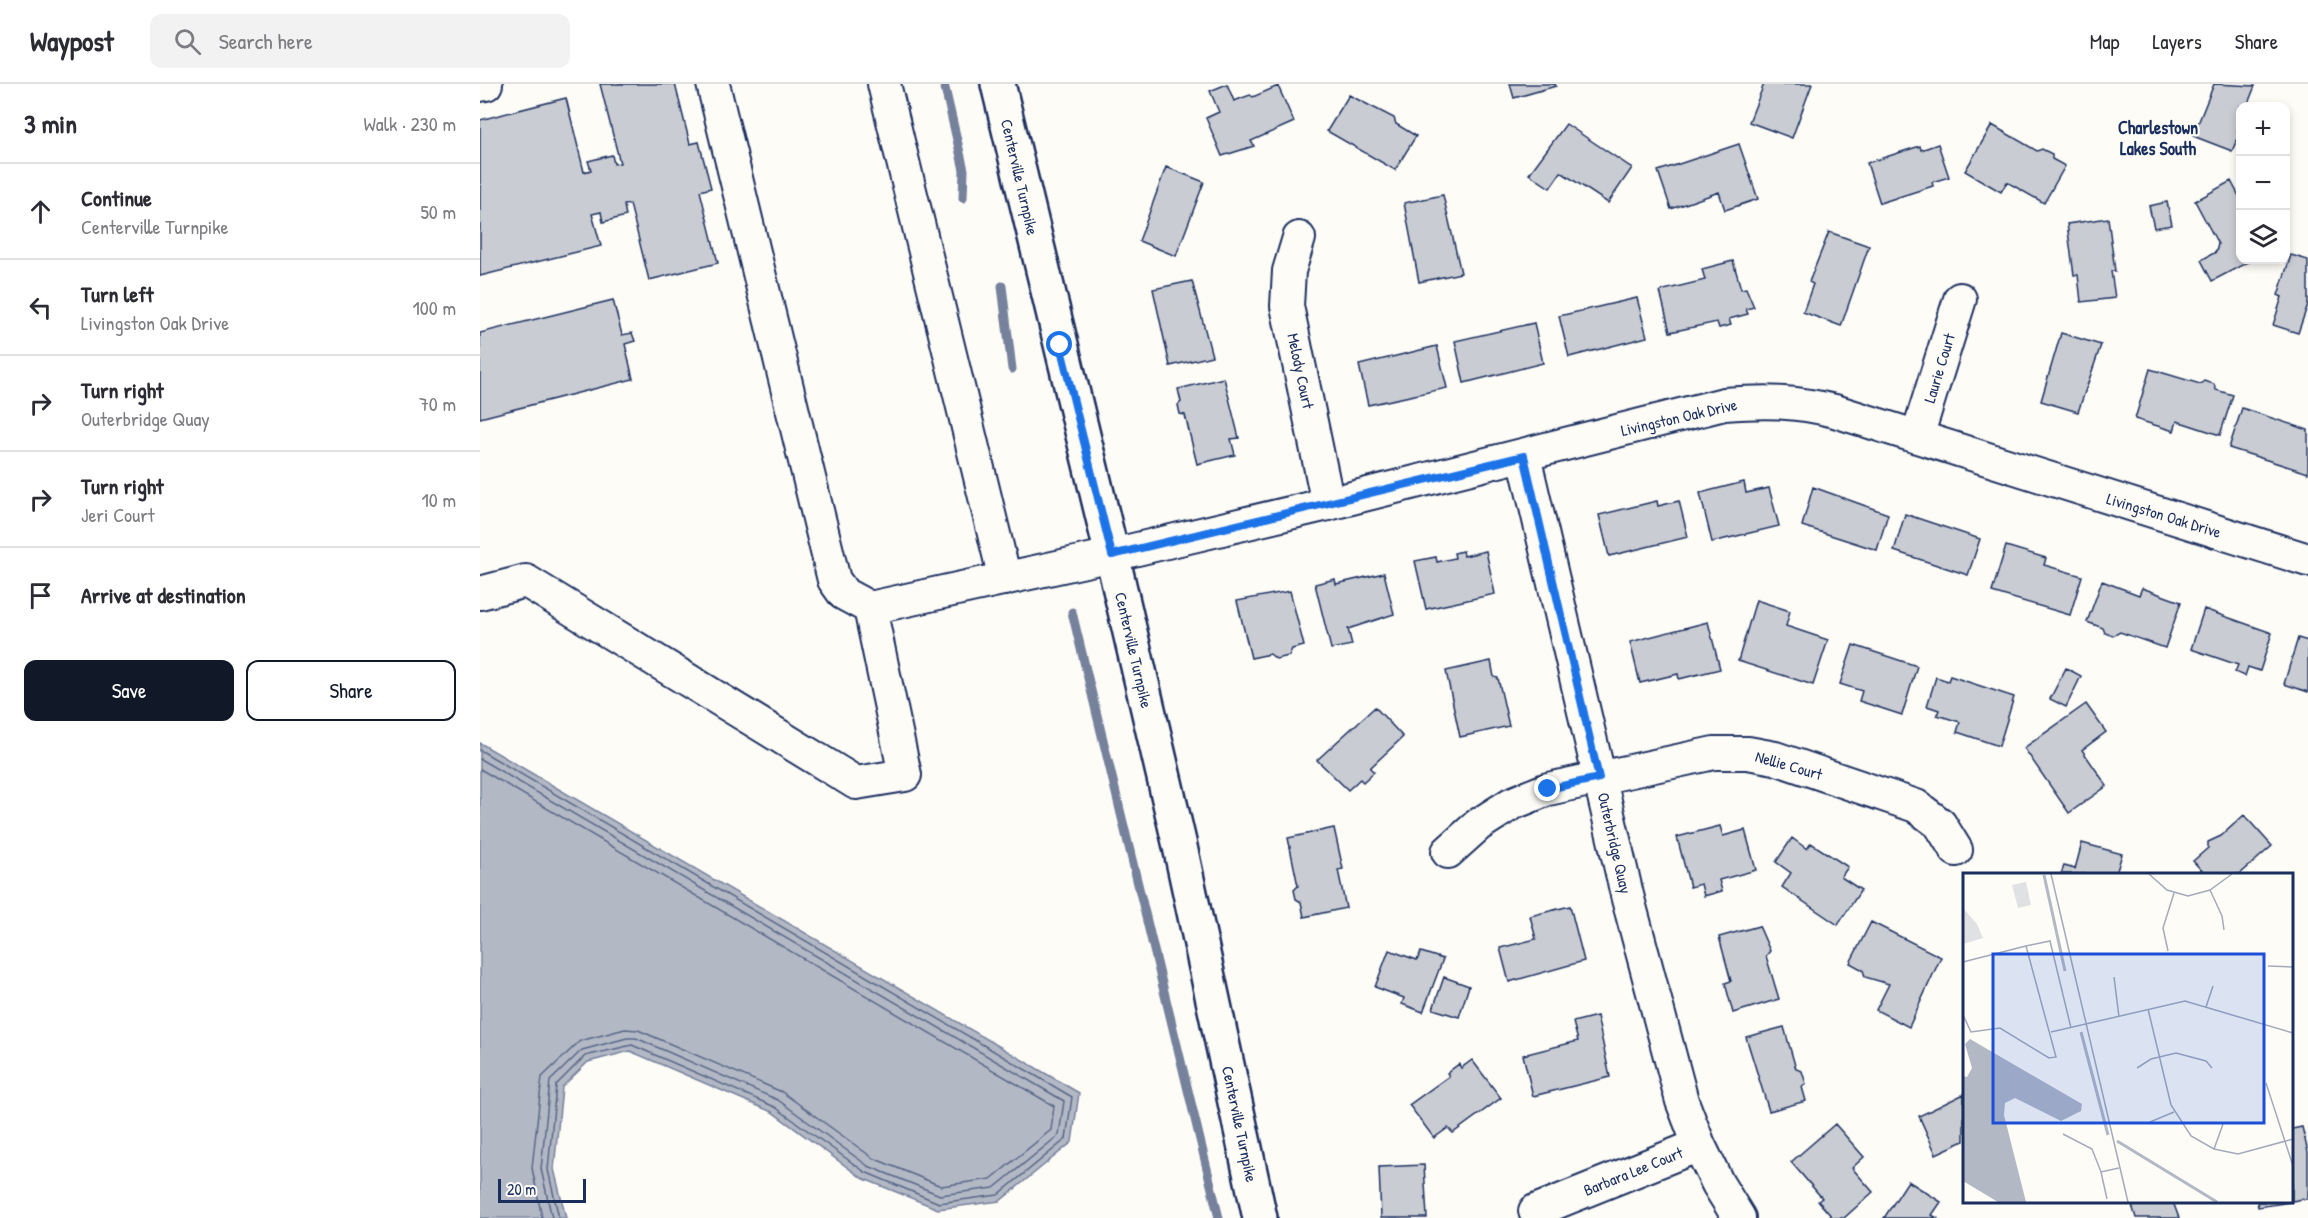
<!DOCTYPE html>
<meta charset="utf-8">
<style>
body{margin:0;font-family:"Patrick Hand",sans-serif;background:#f2f2f3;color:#2b2b33}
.controls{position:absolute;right:18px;top:18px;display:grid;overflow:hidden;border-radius:12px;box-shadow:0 3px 9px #0003}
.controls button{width:54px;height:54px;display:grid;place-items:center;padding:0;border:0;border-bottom:2px solid #e1e1e2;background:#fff;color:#2b2b33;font:30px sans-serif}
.scale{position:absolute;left:18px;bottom:15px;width:88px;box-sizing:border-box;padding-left:6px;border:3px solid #1b2f5e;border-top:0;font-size:16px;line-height:21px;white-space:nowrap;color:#1b2f5e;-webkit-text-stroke:4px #fdfcf7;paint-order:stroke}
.stop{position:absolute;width:18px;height:18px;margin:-14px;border:4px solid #1a73e8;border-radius:50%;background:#fff}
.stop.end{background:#1a73e8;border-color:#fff;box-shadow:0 2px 6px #0008}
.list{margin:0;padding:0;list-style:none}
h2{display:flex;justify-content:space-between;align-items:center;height:78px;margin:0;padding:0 24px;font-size:26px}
h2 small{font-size:20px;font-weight:400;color:#7c7c81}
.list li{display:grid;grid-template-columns:39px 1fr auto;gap:18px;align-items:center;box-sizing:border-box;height:96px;padding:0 24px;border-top:2px solid #e1e1e2}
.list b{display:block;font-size:22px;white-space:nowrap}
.list p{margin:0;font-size:20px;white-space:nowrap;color:#7c7c81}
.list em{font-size:20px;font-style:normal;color:#7c7c81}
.actions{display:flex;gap:12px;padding:18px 24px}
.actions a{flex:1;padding:14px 0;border:2px solid #111827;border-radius:12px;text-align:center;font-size:21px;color:#111827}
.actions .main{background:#111827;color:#fff}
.icon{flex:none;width:33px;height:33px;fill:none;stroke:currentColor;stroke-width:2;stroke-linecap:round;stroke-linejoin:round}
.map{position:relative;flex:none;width:1828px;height:1134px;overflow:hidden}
header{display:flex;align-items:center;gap:36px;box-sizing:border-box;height:84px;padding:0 30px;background:#fff;border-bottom:2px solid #e1e1e2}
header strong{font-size:28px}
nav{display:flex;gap:33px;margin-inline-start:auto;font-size:21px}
.search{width:420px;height:54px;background:#f2f2f3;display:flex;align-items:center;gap:15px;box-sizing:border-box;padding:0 21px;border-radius:12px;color:#7c7c81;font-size:22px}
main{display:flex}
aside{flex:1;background:#fff}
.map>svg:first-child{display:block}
.water{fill:#b3b8c5;stroke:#76819c;stroke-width:1.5}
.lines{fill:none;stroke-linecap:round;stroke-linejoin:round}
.shore{stroke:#586687;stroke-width:1.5}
.stream{stroke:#76819c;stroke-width:9}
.building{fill:#c9ccd3;stroke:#1b2f5e;stroke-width:1.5}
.minor-casing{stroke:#1b2f5e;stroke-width:36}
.major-casing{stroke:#1b2f5e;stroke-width:38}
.minor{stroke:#fdfcf7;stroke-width:32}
.major{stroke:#fdfcf7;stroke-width:33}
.route{stroke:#1a73e8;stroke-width:8}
.labels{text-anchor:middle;stroke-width:4.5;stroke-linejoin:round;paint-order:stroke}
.street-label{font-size:16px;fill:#1b2f5e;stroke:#fdfcf7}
.neighbourhood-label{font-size:18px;font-weight:bold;fill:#1b2f5e;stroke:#fdfcf7}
.inset-river{fill:none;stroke:#b3b8c5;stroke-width:3}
.inset-road{fill:none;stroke:#a3aaba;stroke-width:1.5}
.view{fill:#1d4ed8;fill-opacity:0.15;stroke:#1d4ed8;stroke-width:3}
.inset-edge{fill:none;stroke:#1b2f5e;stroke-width:3}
</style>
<header>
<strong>Waypost</strong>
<div class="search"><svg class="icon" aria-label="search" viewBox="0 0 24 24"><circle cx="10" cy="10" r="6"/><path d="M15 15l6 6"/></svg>Search here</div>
<nav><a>Map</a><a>Layers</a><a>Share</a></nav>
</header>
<main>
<aside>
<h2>3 min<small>Walk · 230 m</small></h2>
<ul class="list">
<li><svg class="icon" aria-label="ahead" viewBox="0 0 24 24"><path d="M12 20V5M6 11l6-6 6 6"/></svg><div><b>Continue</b><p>Centerville Turnpike</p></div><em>50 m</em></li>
<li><svg class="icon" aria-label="left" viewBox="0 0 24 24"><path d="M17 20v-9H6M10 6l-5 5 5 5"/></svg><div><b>Turn left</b><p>Livingston Oak Drive</p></div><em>100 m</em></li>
<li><svg class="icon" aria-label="right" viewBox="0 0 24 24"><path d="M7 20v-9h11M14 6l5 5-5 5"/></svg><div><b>Turn right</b><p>Outerbridge Quay</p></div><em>70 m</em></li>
<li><svg class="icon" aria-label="right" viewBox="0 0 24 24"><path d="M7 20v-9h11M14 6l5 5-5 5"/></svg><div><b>Turn right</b><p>Jeri Court</p></div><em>10 m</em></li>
<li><svg class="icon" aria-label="arrive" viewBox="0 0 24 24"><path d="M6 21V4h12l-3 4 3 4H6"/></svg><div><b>Arrive at destination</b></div></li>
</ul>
<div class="actions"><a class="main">Save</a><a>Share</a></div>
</aside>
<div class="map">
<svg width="1828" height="1134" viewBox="0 0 1828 1134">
<rect width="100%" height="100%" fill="#fdfcf7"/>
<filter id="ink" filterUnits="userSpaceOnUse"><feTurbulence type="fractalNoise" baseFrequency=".0167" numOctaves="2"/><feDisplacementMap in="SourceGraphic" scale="12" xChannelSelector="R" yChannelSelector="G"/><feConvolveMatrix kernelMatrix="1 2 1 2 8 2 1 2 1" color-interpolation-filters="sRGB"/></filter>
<g filter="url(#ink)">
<!-- water -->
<path class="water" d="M 0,659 L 599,1009 L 592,1058 L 520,1117 L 458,1125 L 382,1094 L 292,1028 L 150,967 L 108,978 L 82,1003 L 74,1085 L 86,1134 L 0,1134 Z"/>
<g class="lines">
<!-- shore -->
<path class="shore" d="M 0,666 L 592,1013 L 586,1055 L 518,1111 L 459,1119 L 385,1088 L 295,1023 L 152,961 L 105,972 L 76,1001 L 68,1086 L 79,1134
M 0,675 L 584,1017 L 579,1051 L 514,1104 L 460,1111 L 388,1082 L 298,1016 L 156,954 L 147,954 L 102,966 L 70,997 L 61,1085 L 72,1134
M 0,685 L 574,1022 L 571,1046 L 511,1095 L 461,1102 L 393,1074 L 302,1008 L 158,946 L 145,945 L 100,957 L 62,993 L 52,1084 L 62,1134"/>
<!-- stream -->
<path class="stream" d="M 464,0 L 484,86 L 483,114
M 522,202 L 532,285
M 592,528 L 739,1134"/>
</g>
<!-- building -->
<path class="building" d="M 120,0 L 195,0 L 210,60 L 219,58 L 231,104 L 220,107 L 238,179 L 169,196 L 150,120 L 144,121 L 146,132 L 123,138 L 121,128 L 112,130 L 121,162 L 0,192 L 0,36 L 86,14 L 104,88 L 111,86 L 108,77 L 132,71 L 134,80 L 140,79 Z
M 747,0 L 754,17 L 770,11 L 773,13 L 798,2 L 814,38 L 771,57 L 774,62 L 742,72 L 726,34 L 739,28 L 730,7 Z
M 1030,0 L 1075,0 L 1076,2 L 1034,14 Z
M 1284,0 L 1332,0 L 1312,54 L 1269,38 Z
M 1734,0 L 1775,2 L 1767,22 L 1760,22 L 1760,38 L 1757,47 L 1760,49 L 1752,67 L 1713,52 Z
M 869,11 L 914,34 L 916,40 L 936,52 L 915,86 L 847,47 Z
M 1086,40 L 1152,84 L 1128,119 L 1081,88 L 1070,104 L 1049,90 Z
M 1512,41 L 1557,67 L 1562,65 L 1572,70 L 1572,75 L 1585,82 L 1564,119 L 1527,98 L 1521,108 L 1485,87 Z
M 1259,60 L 1278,115 L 1245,126 L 1239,108 L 1191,125 L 1178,87 Z
M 1458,60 L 1469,93 L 1452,98 L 1453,102 L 1400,119 L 1387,79 L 1440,62 L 1441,66 Z
M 686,83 L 724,98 L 696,172 L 659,157 Z
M 1751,97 L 1760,114 L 1760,176 L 1772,176 L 1732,197 L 1721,176 L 1736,168 L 1738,160 L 1715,117 Z
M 963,111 L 981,189 L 939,198 L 924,119 Z
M 1687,118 L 1692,141 L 1674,144 L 1669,122 Z
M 1628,134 L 1635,187 L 1631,187 L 1635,214 L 1601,218 L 1598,191 L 1594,191 L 1587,140 Z
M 1349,148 L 1389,162 L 1361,242 L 1323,228 L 1333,200 L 1329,198 Z
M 1811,171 L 1828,176 L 1828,220 L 1818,249 L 1793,241 L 1802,213 L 1798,211 Z
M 1253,177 L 1261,205 L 1266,204 L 1274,223 L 1266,225 L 1268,230 L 1249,235 L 1251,241 L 1239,244 L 1237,238 L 1190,248 L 1180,207 L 1225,196 L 1222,185 Z
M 712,197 L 732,272 L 690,282 L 673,205 Z
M 1157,214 L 1167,253 L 1089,273 L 1079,232 Z
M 133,216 L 142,251 L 152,249 L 155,257 L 145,260 L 153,295 L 0,334 L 0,249 Z
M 1054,239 L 1063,279 L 984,299 L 975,257 Z
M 1581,249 L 1621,261 L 1598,328 L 1561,317 Z
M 957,262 L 967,304 L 888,321 L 879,281 Z
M 1670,285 L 1720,300 L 1724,297 L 1734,300 L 1736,306 L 1753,311 L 1740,351 L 1697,337 L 1694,347 L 1655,335 Z
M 744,294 L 759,354 L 751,355 L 755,371 L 717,380 L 705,331 L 700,330 L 698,321 L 701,318 L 698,305 Z
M 1762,324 L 1828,346 L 1828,389 L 1749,364 Z
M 1264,398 L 1266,409 L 1289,404 L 1299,442 L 1232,458 L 1220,409 Z
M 1333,403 L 1408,430 L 1397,466 L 1322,442 Z
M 1177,417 L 1178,422 L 1199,417 L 1208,453 L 1129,472 L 1119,431 Z
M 1425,430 L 1500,455 L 1488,491 L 1414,467 Z
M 1526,462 L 1566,474 L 1564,481 L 1602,492 L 1590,531 L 1512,508 Z
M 983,467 L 984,472 L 1006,467 L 1015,510 L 946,525 L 935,477 L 956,473 L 957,478 L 975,474 L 974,469 Z
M 904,489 L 914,530 L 868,545 L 872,561 L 851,565 L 835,500 L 855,495 L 856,500 Z
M 1622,497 L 1659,511 L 1662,504 L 1701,518 L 1685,564 L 1640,548 L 1633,552 L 1625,549 L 1623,544 L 1607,538 Z
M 810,507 L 824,562 L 812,565 L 809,572 L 796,575 L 790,570 L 771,574 L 757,517 Z
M 1276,516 L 1310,527 L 1306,542 L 1348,556 L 1333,601 L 1258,577 Z
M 1724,525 L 1792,549 L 1780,587 L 1768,583 L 1765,592 L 1755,588 L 1758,581 L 1711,565 Z
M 1228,538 L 1240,585 L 1199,595 L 1198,590 L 1160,599 L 1150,558 Z
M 1818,554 L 1828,557 L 1828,608 L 1804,600 Z
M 1373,561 L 1437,582 L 1422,631 L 1379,617 L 1382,607 L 1360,600 Z
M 1011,577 L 1014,593 L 1018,594 L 1029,642 L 980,653 L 966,587 Z
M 1586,584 L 1601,592 L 1586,623 L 1570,615 Z
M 1470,592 L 1534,613 L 1519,662 L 1477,648 L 1480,638 L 1457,631 L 1459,626 L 1447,622 L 1456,593 L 1468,597 Z
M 1606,620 L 1626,648 L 1602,666 L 1627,702 L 1589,729 L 1544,664 Z
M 895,623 L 923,653 L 890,684 L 894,688 L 883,698 L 880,695 L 868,706 L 837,676 Z
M 1764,731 L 1792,762 L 1760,790 L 1725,790 L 1713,777 L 1728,764 L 1728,758 L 1741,752 Z
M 1240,742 L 1243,752 L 1265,746 L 1276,786 L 1239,796 L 1242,807 L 1224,812 L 1221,800 L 1210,803 L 1197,753 Z
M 854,744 L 863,785 L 858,786 L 866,824 L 824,833 L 821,818 L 816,815 L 814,806 L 818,802 L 808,754 Z
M 1312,754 L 1327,765 L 1331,759 L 1368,783 L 1361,793 L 1381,806 L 1358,841 L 1302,803 L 1311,789 L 1296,778 Z
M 1602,759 L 1642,770 L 1636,790 L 1581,790 L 1584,782 L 1595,785 Z
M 1090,822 L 1104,877 L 1029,898 L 1020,864 L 1056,855 L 1050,832 Z
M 1391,838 L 1461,873 L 1429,943 L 1396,926 L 1409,900 L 1385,893 L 1383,886 L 1370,879 Z
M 1279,842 L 1290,867 L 1286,872 L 1299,915 L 1253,929 L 1245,899 L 1251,897 L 1239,853 Z
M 909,866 L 937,876 L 941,868 L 963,875 L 943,928 L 922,920 L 924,914 L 895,903 Z
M 964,893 L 989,902 L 979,933 L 953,925 Z
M 1117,932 L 1130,993 L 1053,1012 L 1043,971 L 1098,957 L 1093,938 Z
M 1304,943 L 1316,985 L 1322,987 L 1326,1000 L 1322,1003 L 1326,1017 L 1289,1027 L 1266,953 Z
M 992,976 L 1021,1014 L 973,1049 L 968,1044 L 954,1054 L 929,1021 L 969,992 L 967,989 L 979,980 L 981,984 Z
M 1484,1010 L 1484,1057 L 1456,1070 L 1439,1032 Z
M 1355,1040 L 1384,1073 L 1372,1084 L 1393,1108 L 1364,1134 L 1353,1134 L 1338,1117 L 1342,1114 L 1311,1078 Z
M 1822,1043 L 1828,1068 L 1828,1114 L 1812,1117 L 1812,1045 Z
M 944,1081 L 947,1134 L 901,1134 L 899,1083 Z
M 1428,1097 L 1461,1118 L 1452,1131 L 1457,1134 L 1404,1134 Z
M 1651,1118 L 1693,1118 L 1699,1134 L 1656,1134 Z
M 1777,1118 L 1811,1118 L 1778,1123 Z"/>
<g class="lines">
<defs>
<path id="minor" d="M 233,0 L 354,496 L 364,510 L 390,524 L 632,471 L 848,420 L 1244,320 C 1285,317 1315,317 1355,327 L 1828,476
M 404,0 L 525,495
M 0,1 L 6,0
M 819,154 L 809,187 L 807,222 L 848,420
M 1437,353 L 1480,215
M 1044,372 L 1148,815 L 1202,1017 L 1219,1061 L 1238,1100 L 1259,1134
M 0,509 L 46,497 L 376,699 L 425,691 L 390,524
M 968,768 L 998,741 L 1031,720 L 1068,705 L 1234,669 L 1268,669 L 1295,674 L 1436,722 L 1460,740 L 1476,766
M 1055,1127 L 1219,1061"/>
<path id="major" d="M 518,0 L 632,471 L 699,758 L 780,1134"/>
</defs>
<!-- minor casing -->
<use href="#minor" class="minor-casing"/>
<!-- major casing -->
<use href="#major" class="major-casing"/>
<!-- minor -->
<use href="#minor" class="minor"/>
<!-- major -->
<use href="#major" class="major"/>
</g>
</g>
<g class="lines" filter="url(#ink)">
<!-- route -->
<path class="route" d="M 580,261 L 632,471 L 1044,372 L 1119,694 L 1068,705"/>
</g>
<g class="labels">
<!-- street labels -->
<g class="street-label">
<text transform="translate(540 93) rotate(77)" y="6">Centerville Turnpike</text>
<text transform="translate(1459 284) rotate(-73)" y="6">Laurie Court</text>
<text transform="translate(821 287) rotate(78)" y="6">Melody Court</text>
<text transform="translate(1199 333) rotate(-13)" y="6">Livingston Oak Drive</text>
<text transform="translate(1684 431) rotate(17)" y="6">Livingston Oak Drive</text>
<text transform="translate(654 566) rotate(77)" y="6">Centerville Turnpike</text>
<text transform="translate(1309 681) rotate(16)" y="6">Nellie Court</text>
<text transform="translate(1135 759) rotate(77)" y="6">Outerbridge Quay</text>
<text transform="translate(760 1040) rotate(78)" y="6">Centerville Turnpike</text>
<text transform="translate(1153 1087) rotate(-22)" y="6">Barbara Lee Court</text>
</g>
<!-- neighbourhood labels -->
<g class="neighbourhood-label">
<text x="1678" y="50">Charlestown<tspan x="1678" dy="21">Lakes South</tspan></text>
</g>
</g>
<!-- overview -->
<g transform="translate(1483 789)">
<rect width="330" height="330" fill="#fdfcf7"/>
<path d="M 63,9 L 68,32 L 55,35 L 49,12 ZM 0,35 L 14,51 L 20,65 L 0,71 Z" fill="#e0e1e3"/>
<path d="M 7,166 L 119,231 L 118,238 L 98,248 L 52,225 L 42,230 L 41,242 L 63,329 L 35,329 L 0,308 L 0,203 L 4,204 L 9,195 L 2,171 Z" fill="#b3b8c5"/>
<path class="inset-river" d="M 81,2 L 102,98M 118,159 L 145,262M 154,268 L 254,329"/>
<path class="inset-road" d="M 88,1 L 165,329M 186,1 L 204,17 L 225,23 L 247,17 L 269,1M 247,17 L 259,43 L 261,57M 63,73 L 87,68 L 108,155M 205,78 L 200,55 L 211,20M 0,89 L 63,73 L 93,184 L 86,185 L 37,155 L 8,159 L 0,142M 305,93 L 330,94M 151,104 L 156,144M 243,134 L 250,113M 185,136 L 208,232 L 228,263 L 251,276 L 275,281 L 330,266M 88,159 L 222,128 L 330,160M 174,195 L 188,186 L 213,180 L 243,188 L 249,195M 303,210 L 330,293M 187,249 L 211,239M 100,261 L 129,276 L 138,299 L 156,295M 251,276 L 260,251M 138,299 L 144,326"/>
<path class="view" d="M 30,81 L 301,81 L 301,250 L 30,250 Z"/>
<rect width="330" height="330" class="inset-edge"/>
</g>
</svg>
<div class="controls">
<button>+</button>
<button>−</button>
<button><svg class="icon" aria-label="layers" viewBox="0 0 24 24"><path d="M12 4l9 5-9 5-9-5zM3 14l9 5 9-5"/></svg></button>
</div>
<div class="scale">20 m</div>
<div class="stop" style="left:580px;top:261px"></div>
<div class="stop end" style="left:1068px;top:705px"></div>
</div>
</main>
